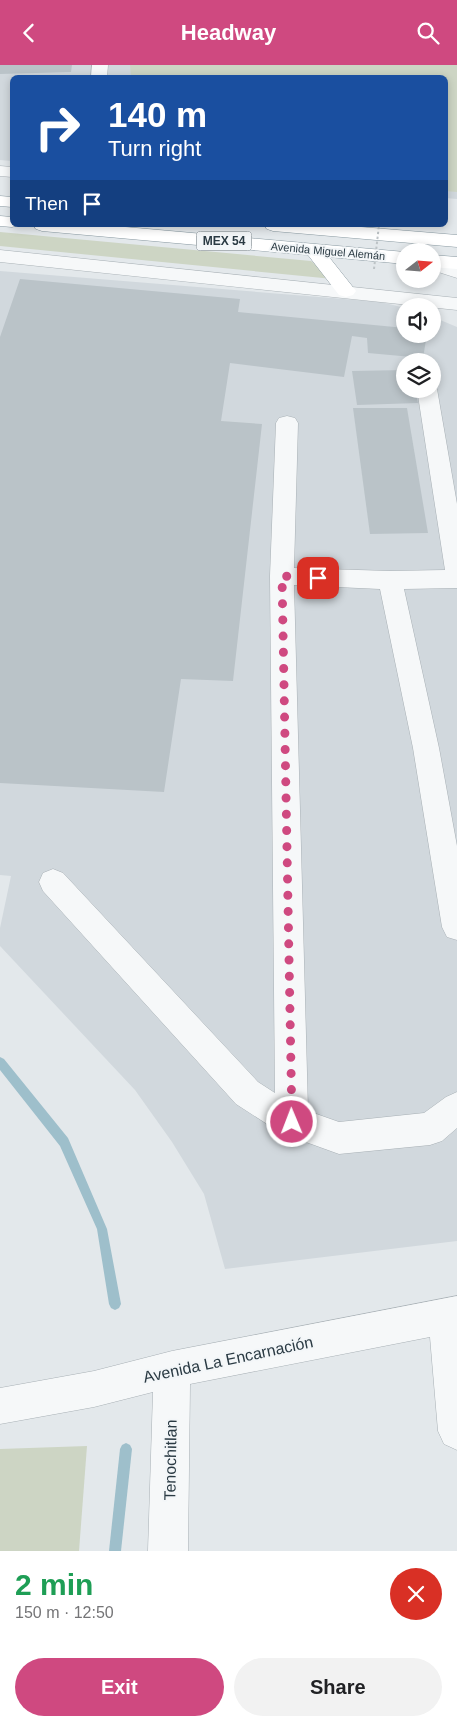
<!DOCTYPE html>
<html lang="en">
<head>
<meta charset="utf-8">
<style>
	:root { --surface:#fff; --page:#f2f2f2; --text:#202124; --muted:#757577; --accent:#cf4980 }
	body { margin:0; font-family:Helvetica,sans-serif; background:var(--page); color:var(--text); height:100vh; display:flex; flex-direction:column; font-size:19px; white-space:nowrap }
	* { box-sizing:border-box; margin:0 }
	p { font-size:16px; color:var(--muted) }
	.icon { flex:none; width:28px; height:28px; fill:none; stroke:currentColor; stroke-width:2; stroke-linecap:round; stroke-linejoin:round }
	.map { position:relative; height:1486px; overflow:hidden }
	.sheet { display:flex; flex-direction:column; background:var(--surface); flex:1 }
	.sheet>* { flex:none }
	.banner { position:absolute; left:10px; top:10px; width:438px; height:152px; border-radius:8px; box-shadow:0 2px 8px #0003; background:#1a4fa0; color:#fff; overflow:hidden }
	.needle { width:32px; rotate:73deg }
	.fabs { position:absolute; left:396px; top:178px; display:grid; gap:10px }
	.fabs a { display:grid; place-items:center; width:45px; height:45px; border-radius:50%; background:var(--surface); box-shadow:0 2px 8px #0003; font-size:25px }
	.pin { position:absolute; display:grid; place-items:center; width:42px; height:42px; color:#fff; margin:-21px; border-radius:10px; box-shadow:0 2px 8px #0006 }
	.me { position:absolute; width:55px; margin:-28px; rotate:359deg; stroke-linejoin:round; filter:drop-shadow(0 0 4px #0008) }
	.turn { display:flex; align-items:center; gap:18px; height:105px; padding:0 15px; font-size:22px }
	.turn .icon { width:65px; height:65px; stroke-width:2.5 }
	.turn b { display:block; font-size:35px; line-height:42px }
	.then { display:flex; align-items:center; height:48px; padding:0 15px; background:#0003; gap:10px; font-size:19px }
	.round { display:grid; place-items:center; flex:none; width:52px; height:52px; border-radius:26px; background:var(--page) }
	.summary { display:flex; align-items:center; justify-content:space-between; height:85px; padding:0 15px }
	h1 { font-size:30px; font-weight:800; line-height:38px; color:#1e9e55 }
	.action { display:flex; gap:10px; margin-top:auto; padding:10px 15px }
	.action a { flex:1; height:58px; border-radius:30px; background:var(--accent); color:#fff; font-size:20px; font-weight:800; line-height:58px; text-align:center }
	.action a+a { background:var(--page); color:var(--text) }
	header { display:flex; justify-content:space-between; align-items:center; height:65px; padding:0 15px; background:var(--accent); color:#fff; font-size:22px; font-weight:800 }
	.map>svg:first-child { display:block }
</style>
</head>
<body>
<header><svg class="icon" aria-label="back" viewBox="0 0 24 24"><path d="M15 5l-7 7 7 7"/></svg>Headway<svg class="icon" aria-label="search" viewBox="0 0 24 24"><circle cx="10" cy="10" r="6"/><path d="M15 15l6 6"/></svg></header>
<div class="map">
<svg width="457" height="1486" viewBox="0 0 457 1486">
	<rect width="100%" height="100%" fill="#e3e8eb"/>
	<g fill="#d1d8dd" fill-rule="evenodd">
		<path d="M 0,0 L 457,0 L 457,134 L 445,133 L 445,12 L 12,12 L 12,96 L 0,95 Z"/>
		<path d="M 0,206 L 381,237 L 405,243 L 405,269 L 432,269 L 433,252 L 457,262 L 457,1176 L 225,1204 L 204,1129 L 172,1077 L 135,1025 L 0,881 L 0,863 L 11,811 L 0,810 ZM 405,296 L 432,296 L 432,324 L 405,324 Z"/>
	</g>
	<g fill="#cdd5c4">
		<path d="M 130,0 L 457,0 L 457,127 L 445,126 L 445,12 L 131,12 Z"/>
		<path d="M 0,167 L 311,196 L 333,214 L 0,181 Z"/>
		<path d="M 87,1381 L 79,1486 L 0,1486 L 0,1384 Z"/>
	</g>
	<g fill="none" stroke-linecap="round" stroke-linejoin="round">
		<g fill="#9ebfcb" fill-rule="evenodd">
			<path d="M 0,992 L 4,994 L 68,1073 L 107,1164 L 121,1239 L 119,1243 L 115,1245 L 111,1243 L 109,1239 L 97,1164 L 60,1081 L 0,1005 Z"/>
			<path d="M 126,1378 L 130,1380 L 132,1384 L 121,1486 L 109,1486 L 120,1384 L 122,1380 Z"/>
		</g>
	</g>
	<g fill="#bac3c8">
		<path d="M 0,0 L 72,0 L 71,7 L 0,9 Z"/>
		<path d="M 20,214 L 240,234 L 238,247 L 405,263 L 405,269 L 427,269 L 423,293 L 368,288 L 367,273 L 352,271 L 344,312 L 230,298 L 221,356 L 262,359 L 233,616 L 181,614 L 164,727 L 0,718 L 0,272 Z"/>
		<path d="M 405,305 L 405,324 L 415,324 L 418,338 L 357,340 L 352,306 Z"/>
		<path d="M 353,343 L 407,343 L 428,468 L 370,469 Z"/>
	</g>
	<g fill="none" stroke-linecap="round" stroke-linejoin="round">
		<g stroke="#a8b0b5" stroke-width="1">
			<g id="minor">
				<path d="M 92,0 L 108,0 L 107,12 L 91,12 Z"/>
				<path d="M 0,101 L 12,102 L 12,112 L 0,111 Z"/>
				<path d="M 0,185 L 457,233 L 457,245 L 0,197 Z"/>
				<path d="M 432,193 L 457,201 L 457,213 L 432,205 Z"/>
				<path d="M 432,319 L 437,324 L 457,439 L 457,523 L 404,524 L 439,683 L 457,781 L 457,875 L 447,872 L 442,862 L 413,683 L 380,524 L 294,520 L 308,1046 L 339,1057 L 424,1048 L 446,1032 L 457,1027 L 457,1063 L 442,1076 L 430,1080 L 339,1089 L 281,1068 L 236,1039 L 43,826 L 39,817 L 43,808 L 53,804 L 63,808 L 258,1017 L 275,1028 L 270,511 L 276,358 L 279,353 L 287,351 L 295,353 L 298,358 L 294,503 L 390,506 L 445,505 L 417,324 L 432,324 Z"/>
				<path d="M 457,1231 L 457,1385 L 444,1379 L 438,1366 L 430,1272 L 190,1319 L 188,1486 L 148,1486 L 153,1327 L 94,1342 L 0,1359 L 0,1323 L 94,1306 L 172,1286 Z"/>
			</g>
		</g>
		<g stroke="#8a9aa2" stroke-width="1">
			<g id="highway">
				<path d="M 0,131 L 12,132 L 12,142 L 0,141 Z"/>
				<path d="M 0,151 L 12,152 L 12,160 L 19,160 L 12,162 L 0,161 Z"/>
				<path d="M 33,160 L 103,160 L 405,187 L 405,199 L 329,192 L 356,226 L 353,230 L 346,232 L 339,230 L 308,190 L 42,166 L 36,164 Z"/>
				<path d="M 264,160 L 337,160 L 457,170 L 457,182 L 273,166 L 267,164 Z"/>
				<path d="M 432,190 L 457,192 L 457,204 L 432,202 Z"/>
			</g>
		</g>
		<use href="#minor" fill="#f6f8f9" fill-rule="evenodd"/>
		<use href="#highway" fill="#fff" fill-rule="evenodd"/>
		<path stroke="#bdc3c6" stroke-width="2" stroke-dasharray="2.5 2.5" stroke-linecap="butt" d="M 374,204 L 379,160"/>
	</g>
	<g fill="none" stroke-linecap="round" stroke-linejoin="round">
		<path stroke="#cf4980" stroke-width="9" stroke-dasharray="0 16.2" d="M 292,1057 L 282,511 L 318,513"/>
	</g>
	<g text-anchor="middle" stroke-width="4" stroke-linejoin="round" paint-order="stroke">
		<g font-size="11" fill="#2a3a43" stroke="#f3f6f8">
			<text transform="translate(328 186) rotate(5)" y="4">Avenida Miguel Alemán</text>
		</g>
		<rect fill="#f3f6f8" stroke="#667279" stroke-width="1" x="196.5" y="166.5" width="55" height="19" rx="4"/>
		<g font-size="12" font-weight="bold" fill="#2a3a43">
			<text x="224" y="180">MEX 54</text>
		</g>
		<g font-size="16" fill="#2a3a43" stroke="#f3f6f8">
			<text transform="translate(228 1294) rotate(-12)" y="6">Avenida La Encarnación</text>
			<text transform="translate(170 1395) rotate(-89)" y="6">Tenochitlan</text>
		</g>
	</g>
</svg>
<div class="fabs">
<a><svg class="needle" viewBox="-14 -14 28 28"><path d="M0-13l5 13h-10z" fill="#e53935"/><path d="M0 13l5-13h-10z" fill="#757577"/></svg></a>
<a><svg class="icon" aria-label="sound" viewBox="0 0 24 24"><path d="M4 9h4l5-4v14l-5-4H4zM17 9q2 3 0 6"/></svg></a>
<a><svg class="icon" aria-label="layers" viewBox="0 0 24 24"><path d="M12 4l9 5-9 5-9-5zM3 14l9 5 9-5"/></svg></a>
</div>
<div class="pin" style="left:318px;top:513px;background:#d93025"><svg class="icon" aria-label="arrive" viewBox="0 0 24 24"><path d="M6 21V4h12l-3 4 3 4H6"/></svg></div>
<svg class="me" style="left:292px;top:1057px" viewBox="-20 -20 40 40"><circle r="17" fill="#cf4980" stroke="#fff" stroke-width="3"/><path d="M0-11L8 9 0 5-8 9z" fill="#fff"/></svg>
<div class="banner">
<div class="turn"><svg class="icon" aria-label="right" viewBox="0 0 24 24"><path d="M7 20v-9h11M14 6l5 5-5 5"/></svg><div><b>140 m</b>Turn right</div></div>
<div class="then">Then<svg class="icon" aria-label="arrive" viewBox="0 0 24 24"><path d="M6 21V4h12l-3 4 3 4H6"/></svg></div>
</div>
</div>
<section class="sheet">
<div class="summary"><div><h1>2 min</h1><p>150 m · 12:50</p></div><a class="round" style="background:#d93025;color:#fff"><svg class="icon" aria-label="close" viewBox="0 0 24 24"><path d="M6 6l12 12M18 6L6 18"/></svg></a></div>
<div class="action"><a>Exit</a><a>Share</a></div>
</section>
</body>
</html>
